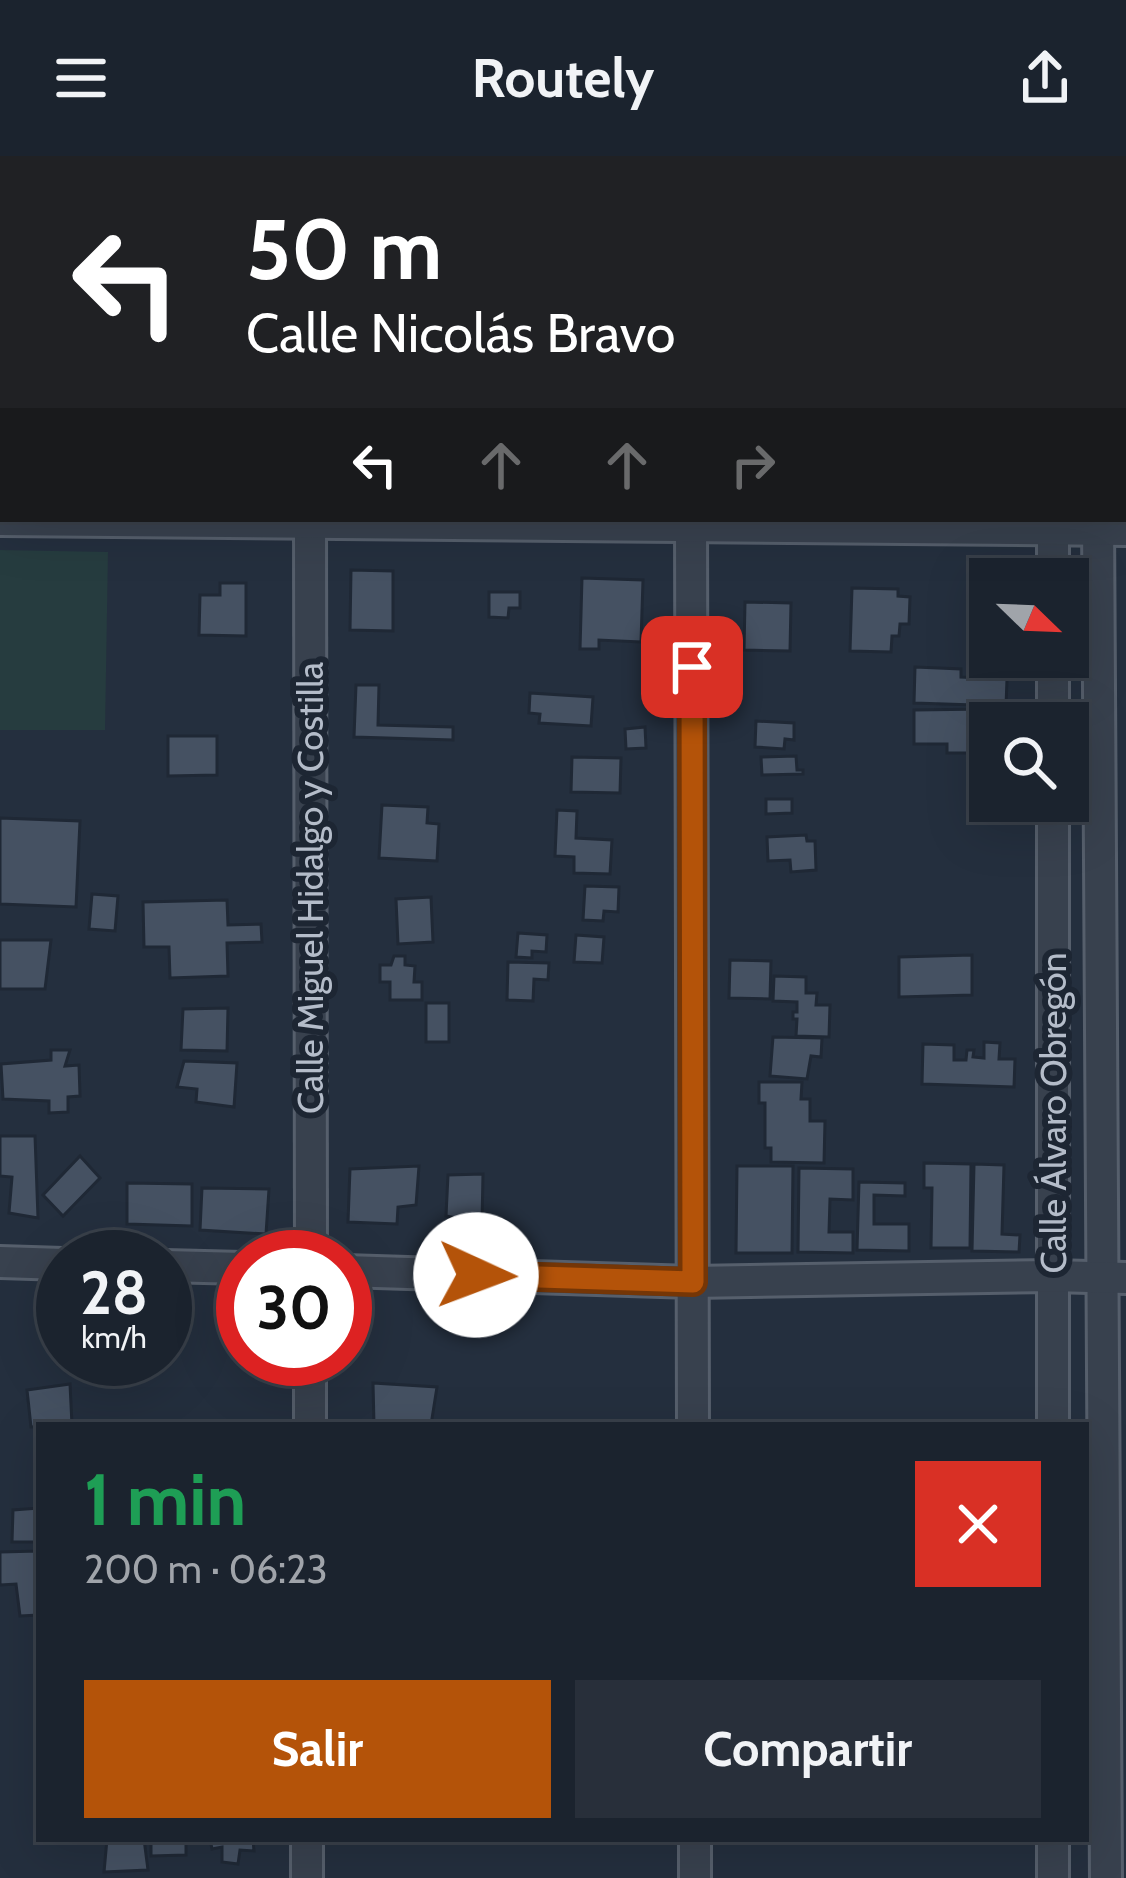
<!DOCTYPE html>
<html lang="es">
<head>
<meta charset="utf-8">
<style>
	:root { --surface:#1b232e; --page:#282f3a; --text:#f1f3f6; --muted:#a0a4aa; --line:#39404a; --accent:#b45309 }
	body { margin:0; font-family:Cabin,sans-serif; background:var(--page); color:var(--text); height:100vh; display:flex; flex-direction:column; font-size:45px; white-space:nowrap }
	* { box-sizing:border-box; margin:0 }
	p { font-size:39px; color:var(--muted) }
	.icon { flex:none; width:66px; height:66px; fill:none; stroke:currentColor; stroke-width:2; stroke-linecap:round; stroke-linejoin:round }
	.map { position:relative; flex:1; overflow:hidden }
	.sheet { position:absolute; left:36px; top:1266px; width:1053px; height:420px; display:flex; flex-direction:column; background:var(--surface); border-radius:0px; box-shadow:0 12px 48px #0002,0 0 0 3px var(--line) }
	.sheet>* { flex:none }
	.hud { position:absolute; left:0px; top:0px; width:1128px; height:366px; box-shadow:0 12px 48px #0002,0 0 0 3px var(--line); background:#202124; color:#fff; overflow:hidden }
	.needle { width:78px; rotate:113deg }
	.tools { position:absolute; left:969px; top:402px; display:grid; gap:24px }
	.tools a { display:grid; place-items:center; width:120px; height:120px; border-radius:0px; background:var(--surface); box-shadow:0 12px 48px #0002,0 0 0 3px var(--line); font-size:60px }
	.speed { position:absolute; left:36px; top:1074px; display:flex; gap:24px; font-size:60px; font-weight:700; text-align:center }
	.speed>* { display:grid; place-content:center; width:156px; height:156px; border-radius:50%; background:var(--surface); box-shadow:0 12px 48px #0002,0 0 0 3px var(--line); line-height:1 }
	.speed small { font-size:30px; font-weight:400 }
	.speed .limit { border:18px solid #d22; background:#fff; color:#111 }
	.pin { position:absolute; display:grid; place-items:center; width:102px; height:102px; color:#fff; margin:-51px; border-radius:24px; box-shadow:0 6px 18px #0006 }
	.me { position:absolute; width:132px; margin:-66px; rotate:92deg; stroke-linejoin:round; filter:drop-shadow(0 0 9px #0008) }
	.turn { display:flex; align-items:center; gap:42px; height:252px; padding:0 48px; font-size:54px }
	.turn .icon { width:156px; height:156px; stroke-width:2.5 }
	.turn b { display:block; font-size:84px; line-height:102px }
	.lanes { display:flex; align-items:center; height:114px; padding:0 48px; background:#0003; justify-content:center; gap:60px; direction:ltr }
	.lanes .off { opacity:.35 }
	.round { display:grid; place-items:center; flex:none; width:126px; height:126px; border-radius:0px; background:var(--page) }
	.head { display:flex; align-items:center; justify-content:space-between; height:204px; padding:0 48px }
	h1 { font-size:72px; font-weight:700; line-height:90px; color:#1e9e55 }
	.cta { display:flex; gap:24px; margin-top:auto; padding:24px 48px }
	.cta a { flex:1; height:138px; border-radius:0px; background:var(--accent); color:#fff; font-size:48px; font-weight:700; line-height:138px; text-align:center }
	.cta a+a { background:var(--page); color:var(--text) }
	header { display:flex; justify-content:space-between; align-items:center; height:156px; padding:0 48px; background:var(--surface); font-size:54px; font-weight:700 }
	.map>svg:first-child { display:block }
</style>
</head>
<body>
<header><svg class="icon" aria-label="menu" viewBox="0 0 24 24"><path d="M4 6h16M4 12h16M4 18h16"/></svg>Routely<svg class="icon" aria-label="share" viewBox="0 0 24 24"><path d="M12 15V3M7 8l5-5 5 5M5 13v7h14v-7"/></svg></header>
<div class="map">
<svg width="1126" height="1722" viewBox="0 0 1126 1722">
	<rect width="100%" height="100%" fill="#242f3e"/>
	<path fill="#263c3f" d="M 0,394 L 108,396 L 105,574 L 0,574 Z"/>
	<g fill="#455162" stroke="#1f2835" stroke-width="3">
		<path d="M 351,414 L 393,415 L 393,475 L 350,474 Z"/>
		<path d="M 582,422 L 643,424 L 641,486 L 599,484 L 599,493 L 580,493 Z"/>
		<path d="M 220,427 L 246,427 L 246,480 L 199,479 L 200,439 L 220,439 Z"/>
		<path d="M 852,432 L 898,433 L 898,440 L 910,441 L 909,468 L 900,468 L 899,480 L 892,480 L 891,496 L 850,495 Z"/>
		<path d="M 489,436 L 520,436 L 520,452 L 509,452 L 508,462 L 489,461 Z"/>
		<path d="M 745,446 L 791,447 L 790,495 L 744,494 Z"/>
		<path d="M 915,511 L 961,513 L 961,521 L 1007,523 L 1006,550 L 914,547 Z"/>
		<path d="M 356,529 L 379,529 L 378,569 L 453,571 L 453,584 L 354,581 Z"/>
		<path d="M 530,537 L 593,541 L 591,570 L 539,567 L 540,558 L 529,557 Z"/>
		<path d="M 987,553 L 987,577 L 977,577 L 977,597 L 947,597 L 947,588 L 914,588 L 914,554 Z"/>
		<path d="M 756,565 L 794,567 L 794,584 L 785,583 L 784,593 L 755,591 Z"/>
		<path d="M 645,571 L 646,592 L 626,593 L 625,573 Z"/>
		<path d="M 168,580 L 217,580 L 217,619 L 168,620 Z"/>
		<path d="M 796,600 L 797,614 L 803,614 L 803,618 L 762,619 L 761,601 Z"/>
		<path d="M 572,601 L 621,602 L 620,637 L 571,636 Z"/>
		<path d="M 766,643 L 792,643 L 792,657 L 766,658 Z"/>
		<path d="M 382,649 L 428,651 L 427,667 L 439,668 L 437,705 L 379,702 Z"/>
		<path d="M 557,654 L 577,655 L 576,682 L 612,684 L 610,718 L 574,717 L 574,701 L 555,700 Z"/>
		<path d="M 0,662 L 80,665 L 76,751 L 0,748 Z"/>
		<path d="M 806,679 L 807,685 L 815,685 L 816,714 L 791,716 L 790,704 L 768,705 L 767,681 Z"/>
		<path d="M 585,730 L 619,731 L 618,756 L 604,755 L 603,765 L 583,764 Z"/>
		<path d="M 92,738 L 118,740 L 115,775 L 89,773 Z"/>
		<path d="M 431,741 L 433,786 L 398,788 L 396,743 Z"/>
		<path d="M 227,744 L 228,769 L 261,768 L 262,786 L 227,787 L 228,820 L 170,822 L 169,791 L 144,791 L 143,746 Z"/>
		<path d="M 518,777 L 547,779 L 546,796 L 532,795 L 532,802 L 516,801 Z"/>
		<path d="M 576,779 L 604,781 L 602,807 L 574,806 Z"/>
		<path d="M 0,784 L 51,784 L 45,833 L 0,833 Z"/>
		<path d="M 972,799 L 972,839 L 899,841 L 899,801 Z"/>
		<path d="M 394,800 L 405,800 L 405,809 L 415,810 L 414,826 L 422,826 L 422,844 L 390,844 L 390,826 L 380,826 L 380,809 L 391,809 Z"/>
		<path d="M 730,804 L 771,805 L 770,843 L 729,842 Z"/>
		<path d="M 508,806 L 549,807 L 548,824 L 534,823 L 533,845 L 507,844 Z"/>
		<path d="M 774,820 L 806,821 L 806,837 L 817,837 L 816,849 L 830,849 L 829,881 L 796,880 L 797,863 L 793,863 L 793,856 L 797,856 L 797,846 L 773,845 Z"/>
		<rect x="426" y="847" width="23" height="39"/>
		<path d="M 228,852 L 227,895 L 181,894 L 183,853 Z"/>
		<path d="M 773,881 L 822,882 L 821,901 L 811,900 L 807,923 L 770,920 Z"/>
		<path d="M 984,886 L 1000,887 L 999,903 L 1015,903 L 1014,931 L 922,928 L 923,888 L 954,889 L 954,904 L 966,904 L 967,894 L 974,894 L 973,901 L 984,902 Z"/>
		<path d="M 51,894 L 70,894 L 65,910 L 79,909 L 80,940 L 68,941 L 68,956 L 49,957 L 49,945 L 3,943 L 1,908 L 51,904 Z"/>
		<path d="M 184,905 L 237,907 L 234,951 L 196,946 L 197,933 L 177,931 Z"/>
		<path d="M 759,926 L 802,926 L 801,943 L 810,943 L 810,965 L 825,965 L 824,1007 L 771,1006 L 771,992 L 765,992 L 765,947 L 759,947 Z"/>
		<path d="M 0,980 L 35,980 L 38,1062 L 9,1057 L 12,1021 L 0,1020 Z"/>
		<path d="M 80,1000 L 100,1022 L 63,1060 L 43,1039 Z"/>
		<path d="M 924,1007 L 971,1008 L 970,1092 L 931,1092 L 932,1032 L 924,1032 Z"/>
		<path d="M 974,1008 L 1004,1009 L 1002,1078 L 1020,1079 L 1019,1096 L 972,1095 Z"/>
		<path d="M 419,1010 L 416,1049 L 398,1051 L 397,1068 L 348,1066 L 350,1013 Z"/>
		<path d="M 737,1010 L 793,1010 L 792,1097 L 736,1097 Z"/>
		<path d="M 799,1012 L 853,1013 L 853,1044 L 830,1043 L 829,1076 L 853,1076 L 853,1097 L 798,1096 Z"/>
		<path d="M 483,1018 L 482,1067 L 446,1060 L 448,1019 Z"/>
		<path d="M 859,1026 L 905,1027 L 905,1040 L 874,1039 L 874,1068 L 909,1068 L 909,1095 L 857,1094 Z"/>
		<path d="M 127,1027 L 192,1028 L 192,1070 L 127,1068 Z"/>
		<path d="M 202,1032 L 269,1033 L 266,1078 L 200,1074 Z"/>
		<path d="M 373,1227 L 437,1231 L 431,1269 L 374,1269 Z"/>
		<path d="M 70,1228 L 72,1269 L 31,1271 L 27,1234 Z"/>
		<path d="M 39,1352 L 39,1386 L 12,1386 L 13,1354 Z"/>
		<path d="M 39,1395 L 39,1459 L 20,1460 L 16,1428 L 0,1429 L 0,1396 Z"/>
		<path d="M 107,1683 L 144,1683 L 148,1714 L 104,1716 Z"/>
		<path d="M 151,1683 L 186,1683 L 186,1699 L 151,1700 Z"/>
		<path d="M 210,1683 L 267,1683 L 253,1684 L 254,1695 L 240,1694 L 238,1708 L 222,1706 L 222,1691 L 212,1693 Z"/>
	</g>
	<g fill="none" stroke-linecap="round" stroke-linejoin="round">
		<g stroke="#565f6c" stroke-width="36">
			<g id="minor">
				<path d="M 305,0 L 305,3"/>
				<path d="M 690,0 L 690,3"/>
				<path d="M 1073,3 L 1073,0"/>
				<path d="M 0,285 L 3,285"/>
				<path d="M 1125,294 L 1126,294"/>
				<path d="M 310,363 L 311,1101"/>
				<path d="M 691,363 L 693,1269"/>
				<path d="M 1053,363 L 1053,423"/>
				<path d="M 1098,363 L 1106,1722"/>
				<path d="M 0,364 L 1126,374"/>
				<path d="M 1053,501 L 1053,567"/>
				<path d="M 1053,645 L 1053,1269"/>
				<path d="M 0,1106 L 63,1108"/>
				<path d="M 165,1110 L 243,1112"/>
				<path d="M 345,1115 L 693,1126 L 1053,1120 L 1126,1122"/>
				<path d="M 310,1269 L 310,1203"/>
				<path d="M 695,1683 L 695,1722"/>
				<path d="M 1053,1683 L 1053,1722"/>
				<path d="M 307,1722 L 307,1683"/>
			</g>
		</g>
		<use href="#minor" stroke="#38414e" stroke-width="30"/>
	</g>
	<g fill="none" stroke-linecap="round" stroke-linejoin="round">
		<g stroke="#753606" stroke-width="30">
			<path id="route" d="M 476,1119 L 693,1126 L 692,511"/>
		</g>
		<use href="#route" stroke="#b45309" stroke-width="21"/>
	</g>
	<g text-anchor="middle" stroke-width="12" stroke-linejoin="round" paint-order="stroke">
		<g font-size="36" fill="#b4bcc9" stroke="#1d2633">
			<text transform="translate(310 732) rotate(-90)" y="13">Calle Miguel Hidalgo y Costilla</text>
			<text transform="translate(1053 957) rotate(-90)" y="13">Calle Álvaro Obregón</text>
		</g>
	</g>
</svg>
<div class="tools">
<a><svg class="needle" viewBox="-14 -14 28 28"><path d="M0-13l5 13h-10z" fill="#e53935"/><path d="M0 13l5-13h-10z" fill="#a0a4aa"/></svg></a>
<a><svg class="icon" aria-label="search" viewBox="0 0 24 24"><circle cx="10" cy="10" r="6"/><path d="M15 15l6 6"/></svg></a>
</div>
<div class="speed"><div>28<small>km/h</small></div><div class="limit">30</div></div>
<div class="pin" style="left:692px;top:511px;background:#d93025"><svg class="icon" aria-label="arrive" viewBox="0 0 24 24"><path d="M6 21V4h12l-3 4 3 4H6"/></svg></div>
<svg class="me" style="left:476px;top:1119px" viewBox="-20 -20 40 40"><circle r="19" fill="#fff"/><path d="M0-13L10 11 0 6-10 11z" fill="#b45309"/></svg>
<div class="hud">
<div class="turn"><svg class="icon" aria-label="left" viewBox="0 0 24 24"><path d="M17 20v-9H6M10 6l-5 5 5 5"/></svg><div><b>50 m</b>Calle Nicolás Bravo</div></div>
<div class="lanes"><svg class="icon" aria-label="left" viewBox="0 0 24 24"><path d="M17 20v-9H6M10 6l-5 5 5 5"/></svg><svg class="icon off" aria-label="ahead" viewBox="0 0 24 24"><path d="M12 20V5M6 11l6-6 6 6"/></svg><svg class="icon off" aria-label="ahead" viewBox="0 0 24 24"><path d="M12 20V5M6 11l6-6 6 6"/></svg><svg class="icon off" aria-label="right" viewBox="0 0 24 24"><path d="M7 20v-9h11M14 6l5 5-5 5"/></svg></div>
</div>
<section class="sheet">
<div class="head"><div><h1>1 min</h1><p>200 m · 06:23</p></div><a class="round" style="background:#d93025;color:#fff"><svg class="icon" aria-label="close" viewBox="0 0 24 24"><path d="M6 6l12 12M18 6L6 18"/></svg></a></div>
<div class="cta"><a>Salir</a><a>Compartir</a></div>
</section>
</div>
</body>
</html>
